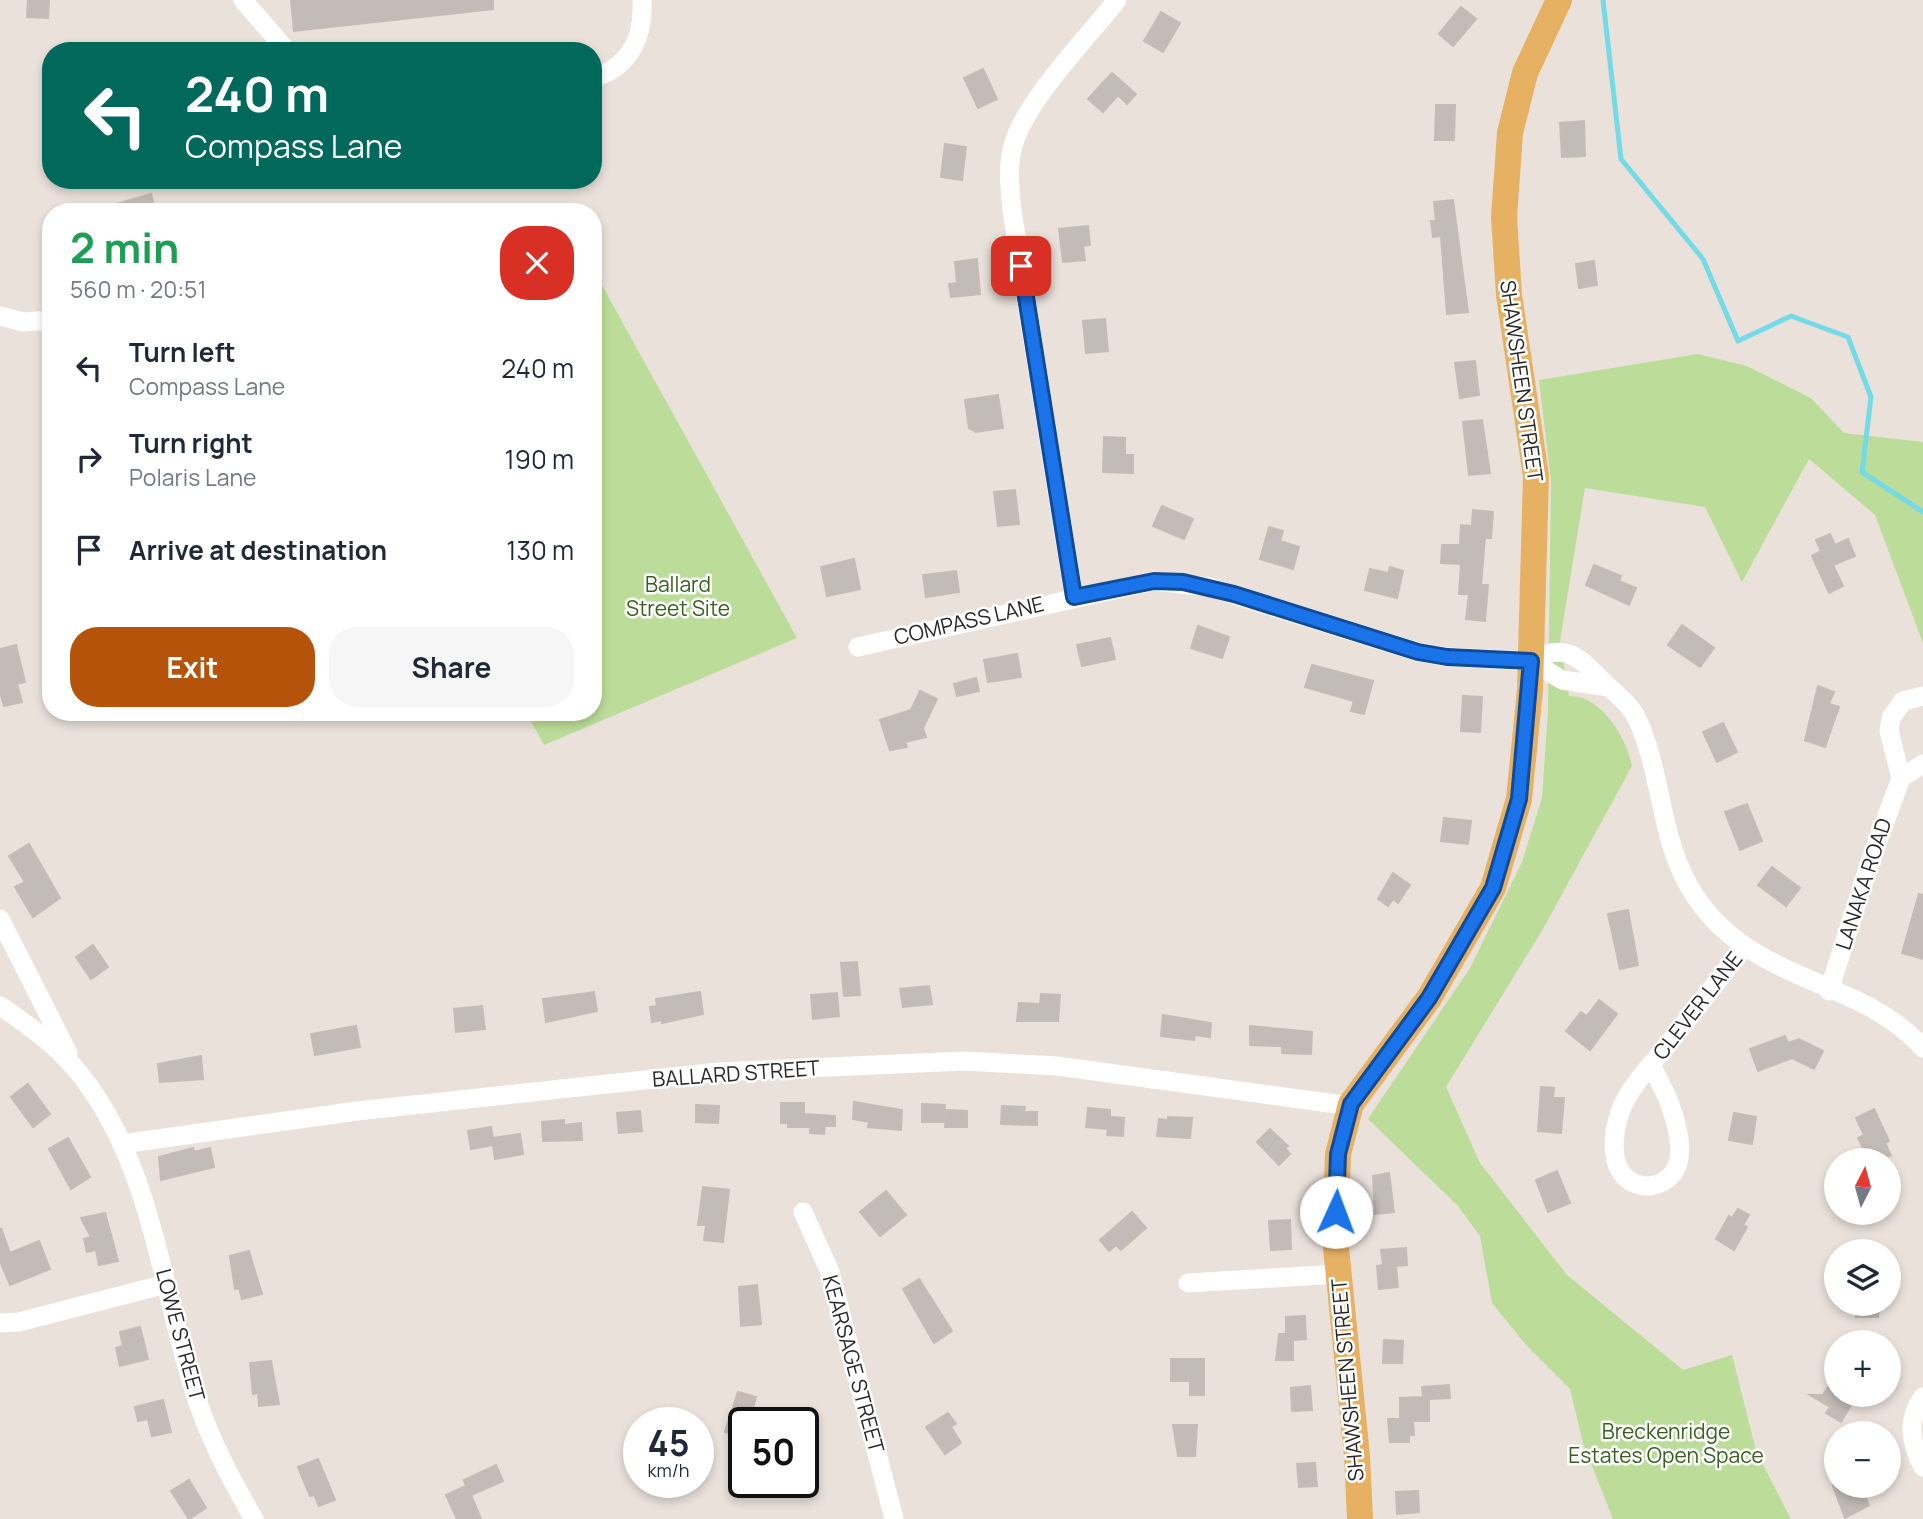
<!DOCTYPE html>
<html lang="en">
<head>
<meta charset="utf-8">
<style>
	:root { --surface:#fff; --page:#f6f6f7; --text:#1f2937; --muted:#747a83; --accent:#b45309 }
	body { margin:0; font-family:Manrope,sans-serif; background:var(--page); color:var(--text); height:100vh; display:flex; flex-direction:column; font-size:26px; white-space:nowrap }
	* { box-sizing:border-box; margin:0 }
	p { font-size:23px; color:var(--muted) }
	.icon { flex:none; width:38px; height:38px; fill:none; stroke:currentColor; stroke-width:2; stroke-linecap:round; stroke-linejoin:round }
	.map { position:relative; flex:1; overflow:hidden }
	.panel { position:absolute; left:42px; top:203px; width:560px; height:518px; display:flex; flex-direction:column; background:var(--surface); border-radius:28px; box-shadow:0 4px 10px #0003 }
	.panel>* { flex:none }
	.banner { position:absolute; left:42px; top:42px; width:560px; height:147px; border-radius:28px; box-shadow:0 4px 10px #0003; background:#00695c; color:#fff; overflow:hidden }
	.needle { width:46px; rotate:6deg }
	.buttons { position:absolute; left:1824px; top:1148px; display:grid; gap:14px }
	.buttons a { display:grid; place-items:center; width:77px; height:77px; border-radius:50%; background:var(--surface); box-shadow:0 4px 10px #0003; font-size:35px }
	.speed { position:absolute; left:623px; top:1407px; display:flex; gap:14px; font-size:35px; font-weight:700; text-align:center }
	.speed>* { display:grid; place-content:center; width:91px; height:91px; border-radius:50%; background:var(--surface); box-shadow:0 4px 10px #0003; line-height:1 }
	.speed small { font-size:18px; font-weight:400 }
	.speed .limit { border:4px solid #111; border-radius:10px; background:#fff; color:#111 }
	.pin { position:absolute; display:grid; place-items:center; width:60px; height:60px; color:#fff; margin:-30px; border-radius:14px; box-shadow:0 4px 10px #0006 }
	.me { position:absolute; width:77px; margin:-38px; rotate:2deg; stroke-linejoin:round; filter:drop-shadow(0 0 5px #0008) }
	.turn { display:flex; align-items:center; gap:24px; height:147px; padding:0 28px; font-size:32px }
	.turn .icon { width:91px; height:91px; stroke-width:2.5 }
	.turn b { display:block; font-size:49px; line-height:60px }
	.round { display:grid; place-items:center; flex:none; width:74px; height:74px; border-radius:28px; background:var(--page) }
	.headline { display:flex; align-items:center; justify-content:space-between; height:119px; padding:0 28px }
	h1 { font-size:42px; font-weight:700; line-height:52px; color:#1e9e55 }
	.cta { display:flex; gap:14px; margin-top:auto; padding:14px 28px }
	.cta a { flex:1; height:80px; border-radius:28px; background:var(--accent); color:#fff; font-size:28px; font-weight:700; line-height:80px; text-align:center }
	.cta a+a { background:var(--page); color:var(--text) }
	ul { padding:0; list-style:none }
	li { display:flex; align-items:center; gap:21px; height:91px; padding:0 28px }
	li div { flex:1 }
	li b { display:block; font-size:26px }
	li em { font-style:normal }
	.map>svg:first-child { display:block }
</style>
</head>
<body>
<div class="map">
<svg width="1923" height="1519" viewBox="0 0 1923 1519">
	<rect width="100%" height="100%" fill="#eae1db"/>
	<g fill="#bcdd9a">
		<path d="M 593,269 L 797,638 L 544,745 L 526,712 L 593,712 Z"/>
		<path d="M 1698,354 L 1747,366 L 1811,398 L 1844,433 L 1923,442 L 1923,643 L 1875,515 L 1809,459 L 1742,582 L 1705,507 L 1585,488 L 1560,641 L 1569,696 C 1601,694 1627,739 1632,766 L 1543,929 L 1446,1087 L 1480,1163 L 1567,1275 L 1683,1370 L 1732,1355 L 1756,1451 L 1791,1519 L 1613,1519 L 1583,1443 L 1570,1389 L 1527,1346 L 1492,1303 L 1480,1236 L 1458,1206 L 1368,1119 L 1470,968 L 1522,862 L 1542,798 L 1548,710 L 1551,481 L 1539,380 Z"/>
	</g>
	<g fill="none" stroke-linecap="round" stroke-linejoin="round">
		<path stroke="#74dae5" stroke-width="5" d="M 1603,0 L 1621,159 L 1703,259 L 1738,341 L 1791,316 L 1848,337 L 1871,397 L 1862,472 L 1923,512"/>
	</g>
	<g fill="#c2bbb7" stroke="#c5bcb5" stroke-width="2">
		<path d="M 28,0 L 49,0 L 48,18 L 27,17 Z"/>
		<path d="M 291,0 L 493,0 L 493,9 L 294,31 Z"/>
		<path d="M 1461,7 L 1476,19 L 1453,46 L 1439,34 Z"/>
		<path d="M 1161,12 L 1180,23 L 1163,52 L 1144,41 Z"/>
		<path d="M 983,69 L 997,99 L 978,108 L 964,78 Z"/>
		<path d="M 1112,73 L 1136,94 L 1127,104 L 1118,95 L 1103,112 L 1088,99 Z"/>
		<path d="M 1436,105 L 1455,105 L 1454,140 L 1435,140 Z"/>
		<path d="M 1584,121 L 1585,156 L 1562,157 L 1560,123 Z"/>
		<path d="M 945,144 L 966,147 L 962,180 L 941,177 Z"/>
		<path d="M 151,194 L 156,212 L 102,212 L 102,208 Z"/>
		<path d="M 1453,200 L 1468,312 L 1447,314 L 1441,236 L 1433,237 L 1431,221 L 1436,221 L 1434,202 Z"/>
		<path d="M 1088,226 L 1090,245 L 1083,246 L 1085,260 L 1063,262 L 1059,229 Z"/>
		<path d="M 977,259 L 980,294 L 951,297 L 949,284 L 957,283 L 955,262 Z"/>
		<path d="M 1594,261 L 1597,285 L 1579,288 L 1576,264 Z"/>
		<path d="M 1105,319 L 1108,351 L 1086,353 L 1083,321 Z"/>
		<path d="M 1475,361 L 1479,395 L 1460,398 L 1455,363 Z"/>
		<path d="M 998,395 L 1003,428 L 976,432 L 969,428 L 965,400 Z"/>
		<path d="M 1482,420 L 1490,473 L 1469,475 L 1463,422 Z"/>
		<path d="M 1104,437 L 1125,438 L 1125,455 L 1133,455 L 1133,473 L 1103,472 Z"/>
		<path d="M 1015,490 L 1019,524 L 998,526 L 994,492 Z"/>
		<path d="M 1162,506 L 1193,519 L 1184,539 L 1153,526 Z"/>
		<path d="M 1473,510 L 1493,512 L 1491,538 L 1485,538 L 1481,585 L 1488,585 L 1485,621 L 1466,619 L 1469,594 L 1459,594 L 1461,564 L 1441,563 L 1442,545 L 1460,545 L 1461,525 L 1472,526 Z"/>
		<path d="M 1269,527 L 1283,531 L 1280,541 L 1299,547 L 1293,569 L 1260,559 Z"/>
		<path d="M 1830,534 L 1835,545 L 1848,539 L 1855,556 L 1833,565 L 1843,586 L 1829,593 L 1812,556 L 1821,551 L 1816,540 Z"/>
		<path d="M 854,559 L 860,589 L 827,596 L 821,567 Z"/>
		<path d="M 1594,565 L 1621,576 L 1619,581 L 1636,588 L 1629,605 L 1586,585 Z"/>
		<path d="M 1390,567 L 1403,571 L 1397,598 L 1365,590 L 1370,569 L 1388,573 Z"/>
		<path d="M 956,571 L 959,592 L 926,597 L 923,575 Z"/>
		<path d="M 1682,625 L 1714,648 L 1700,667 L 1668,645 Z"/>
		<path d="M 1198,626 L 1229,637 L 1222,658 L 1191,648 Z"/>
		<path d="M 1110,638 L 1115,659 L 1082,666 L 1077,645 Z"/>
		<path d="M 16,645 L 25,682 L 17,684 L 22,702 L 4,706 L 0,692 L 0,649 Z"/>
		<path d="M 1017,654 L 1021,677 L 988,682 L 984,660 Z"/>
		<path d="M 1312,665 L 1373,681 L 1364,714 L 1351,711 L 1354,701 L 1305,687 Z"/>
		<path d="M 976,678 L 979,691 L 957,696 L 954,684 Z"/>
		<path d="M 1818,686 L 1834,692 L 1829,704 L 1839,707 L 1825,747 L 1805,740 Z"/>
		<path d="M 920,691 L 937,699 L 923,728 L 926,737 L 905,742 L 907,747 L 890,750 L 880,720 L 911,710 Z"/>
		<path d="M 1463,696 L 1482,697 L 1480,732 L 1461,731 Z"/>
		<path d="M 1723,723 L 1737,752 L 1717,762 L 1703,732 Z"/>
		<path d="M 1747,804 L 1762,841 L 1740,850 L 1725,812 Z"/>
		<path d="M 1444,818 L 1471,821 L 1468,844 L 1441,841 Z"/>
		<path d="M 29,844 L 60,898 L 33,917 L 15,887 L 25,882 L 9,856 Z"/>
		<path d="M 1772,867 L 1800,888 L 1786,906 L 1758,885 Z"/>
		<path d="M 1393,873 L 1410,885 L 1398,903 L 1393,899 L 1388,906 L 1378,899 Z"/>
		<path d="M 1919,894 L 1923,895 L 1923,959 L 1902,953 Z"/>
		<path d="M 1628,910 L 1638,965 L 1620,969 L 1608,914 Z"/>
		<path d="M 93,945 L 108,967 L 91,979 L 76,957 Z"/>
		<path d="M 857,962 L 860,995 L 844,996 L 841,963 Z"/>
		<path d="M 929,986 L 932,1004 L 903,1007 L 900,989 Z"/>
		<path d="M 594,992 L 597,1011 L 546,1022 L 543,999 Z"/>
		<path d="M 700,992 L 703,1014 L 662,1023 L 662,1020 L 652,1022 L 650,1007 L 657,1006 L 656,999 Z"/>
		<path d="M 837,993 L 839,1016 L 813,1019 L 811,995 Z"/>
		<path d="M 1041,994 L 1060,995 L 1058,1021 L 1017,1021 L 1019,1003 L 1040,1004 Z"/>
		<path d="M 1599,1000 L 1617,1014 L 1590,1050 L 1566,1031 L 1581,1012 L 1587,1016 Z"/>
		<path d="M 482,1006 L 485,1029 L 456,1032 L 454,1009 Z"/>
		<path d="M 1163,1015 L 1211,1023 L 1210,1037 L 1195,1035 L 1194,1040 L 1161,1036 Z"/>
		<path d="M 356,1026 L 360,1047 L 315,1055 L 311,1034 Z"/>
		<path d="M 1250,1026 L 1312,1032 L 1311,1054 L 1282,1053 L 1282,1046 L 1250,1045 Z"/>
		<path d="M 1785,1036 L 1788,1043 L 1799,1039 L 1823,1051 L 1814,1069 L 1792,1058 L 1758,1071 L 1750,1049 Z"/>
		<path d="M 201,1056 L 203,1079 L 160,1082 L 158,1064 Z"/>
		<path d="M 28,1084 L 50,1114 L 33,1127 L 11,1097 Z"/>
		<path d="M 1541,1087 L 1554,1088 L 1553,1098 L 1564,1098 L 1561,1133 L 1538,1131 Z"/>
		<path d="M 854,1102 L 902,1110 L 901,1130 L 868,1127 L 869,1122 L 853,1119 Z"/>
		<path d="M 781,1103 L 804,1103 L 804,1114 L 835,1116 L 835,1126 L 825,1126 L 824,1134 L 810,1133 L 810,1127 L 788,1127 L 788,1123 L 781,1123 Z"/>
		<path d="M 922,1104 L 945,1105 L 944,1122 L 922,1122 Z"/>
		<path d="M 696,1105 L 719,1106 L 718,1123 L 696,1122 Z"/>
		<path d="M 1002,1106 L 1025,1107 L 1024,1112 L 1037,1112 L 1037,1125 L 1001,1124 Z"/>
		<path d="M 1088,1108 L 1110,1110 L 1110,1117 L 1124,1118 L 1123,1136 L 1107,1135 L 1108,1129 L 1086,1127 Z"/>
		<path d="M 1874,1109 L 1889,1141 L 1885,1143 L 1891,1155 L 1880,1160 L 1869,1160 L 1858,1138 L 1864,1135 L 1856,1118 Z"/>
		<path d="M 946,1110 L 967,1111 L 967,1127 L 945,1127 Z"/>
		<path d="M 640,1111 L 642,1131 L 619,1133 L 617,1113 Z"/>
		<path d="M 1734,1113 L 1756,1117 L 1752,1144 L 1729,1140 Z"/>
		<path d="M 1168,1117 L 1192,1118 L 1190,1138 L 1157,1136 L 1159,1119 L 1168,1120 Z"/>
		<path d="M 564,1120 L 564,1125 L 581,1123 L 582,1140 L 543,1141 L 542,1122 Z"/>
		<path d="M 491,1127 L 493,1138 L 520,1134 L 523,1154 L 495,1159 L 493,1145 L 471,1149 L 468,1131 Z"/>
		<path d="M 1270,1129 L 1288,1146 L 1285,1148 L 1290,1154 L 1279,1165 L 1257,1142 Z"/>
		<path d="M 68,1138 L 90,1177 L 71,1189 L 49,1149 Z"/>
		<path d="M 193,1148 L 194,1152 L 210,1148 L 214,1167 L 161,1180 L 159,1157 Z"/>
		<path d="M 1557,1171 L 1570,1203 L 1548,1212 L 1536,1180 Z"/>
		<path d="M 1389,1173 L 1394,1212 L 1375,1214 L 1373,1176 Z"/>
		<path d="M 703,1187 L 729,1190 L 723,1242 L 704,1240 L 706,1225 L 698,1225 Z"/>
		<path d="M 886,1191 L 906,1215 L 880,1236 L 860,1212 Z"/>
		<path d="M 1738,1209 L 1749,1215 L 1743,1225 L 1747,1227 L 1734,1250 L 1716,1239 L 1729,1216 L 1732,1218 Z"/>
		<path d="M 1132,1212 L 1146,1228 L 1121,1250 L 1116,1245 L 1109,1251 L 1100,1240 Z"/>
		<path d="M 105,1213 L 118,1261 L 99,1265 L 96,1250 L 87,1252 L 84,1239 L 91,1237 L 81,1218 Z"/>
		<path d="M 1290,1220 L 1291,1249 L 1271,1250 L 1269,1221 Z"/>
		<path d="M 1,1228 L 10,1253 L 39,1241 L 50,1269 L 10,1285 L 0,1261 Z"/>
		<path d="M 1406,1248 L 1407,1265 L 1396,1266 L 1398,1287 L 1379,1289 L 1377,1266 L 1383,1265 L 1381,1250 Z"/>
		<path d="M 249,1251 L 262,1294 L 242,1299 L 239,1288 L 235,1289 L 230,1256 Z"/>
		<path d="M 919,1279 L 952,1331 L 934,1343 L 903,1289 Z"/>
		<path d="M 757,1285 L 761,1324 L 741,1326 L 739,1287 Z"/>
		<path d="M 1857,1304 L 1879,1304 L 1878,1317 L 1856,1317 Z"/>
		<path d="M 1305,1316 L 1306,1339 L 1293,1340 L 1293,1360 L 1276,1360 L 1279,1334 L 1286,1334 L 1286,1317 Z"/>
		<path d="M 140,1327 L 148,1359 L 120,1366 L 116,1348 L 123,1346 L 120,1332 Z"/>
		<path d="M 1384,1340 L 1403,1341 L 1402,1363 L 1383,1363 Z"/>
		<path d="M 1171,1359 L 1204,1359 L 1204,1395 L 1190,1395 L 1190,1381 L 1171,1381 Z"/>
		<path d="M 271,1361 L 279,1404 L 259,1406 L 258,1393 L 253,1394 L 250,1363 Z"/>
		<path d="M 1836,1374 L 1836,1395 L 1857,1395 L 1841,1422 L 1826,1413 L 1830,1407 L 1810,1395 L 1823,1395 Z"/>
		<path d="M 1449,1385 L 1450,1398 L 1429,1399 L 1429,1421 L 1413,1421 L 1414,1435 L 1409,1435 L 1409,1442 L 1390,1442 L 1388,1419 L 1400,1419 L 1400,1398 L 1423,1397 L 1422,1387 Z"/>
		<path d="M 1310,1386 L 1312,1410 L 1292,1411 L 1291,1388 Z"/>
		<path d="M 738,1392 L 756,1397 L 753,1408 L 758,1409 L 754,1423 L 744,1423 L 744,1437 L 725,1432 Z"/>
		<path d="M 163,1400 L 171,1432 L 152,1436 L 148,1419 L 138,1421 L 135,1407 Z"/>
		<path d="M 948,1413 L 956,1424 L 951,1427 L 961,1443 L 945,1454 L 926,1427 Z"/>
		<path d="M 1173,1425 L 1197,1425 L 1195,1456 L 1178,1456 Z"/>
		<path d="M 318,1459 L 335,1500 L 319,1506 L 314,1495 L 310,1496 L 298,1467 Z"/>
		<path d="M 1315,1463 L 1317,1486 L 1299,1487 L 1297,1464 Z"/>
		<path d="M 496,1465 L 503,1481 L 471,1495 L 481,1519 L 457,1519 L 446,1495 L 466,1486 L 464,1480 Z"/>
		<path d="M 189,1480 L 206,1508 L 189,1519 L 171,1491 Z"/>
		<path d="M 1833,1486 L 1860,1486 L 1869,1505 L 1845,1518 Z"/>
		<path d="M 1418,1491 L 1419,1512 L 1397,1514 L 1396,1492 Z"/>
	</g>
	<g fill="none" stroke-linecap="round" stroke-linejoin="round">
		<g stroke="#fff" stroke-width="19">
			<path d="M 243,0 L 287,51"/>
			<path d="M 593,78 C 630,67 644,37 642,0"/>
			<path d="M 0,316 L 23,322 L 51,320"/>
			<path d="M 1074,597 L 1012,211 C 1010,189 1007,167 1013,146 C 1025,101 1087,38 1117,0"/>
			<path d="M 858,647 L 1154,581 L 1209,587 L 1418,652 L 1447,657 L 1531,661"/>
			<path d="M 1531,661 C 1571,638 1584,665 1611,689 C 1622,699 1632,707 1638,721 C 1662,774 1660,837 1690,888 C 1747,985 1860,976 1923,1048"/>
			<path d="M 1531,661 L 1562,680 L 1609,687"/>
			<path d="M 1901,778 L 1923,764"/>
			<path d="M 0,919 L 68,1053"/>
			<path d="M 1829,991 L 1869,865 L 1901,778 L 1889,731 L 1891,718 L 1903,701 L 1923,696"/>
			<path d="M 0,1006 C 21,1020 41,1034 59,1051 C 147,1137 158,1272 192,1384 C 206,1432 229,1476 254,1519"/>
			<path d="M 1651,1066 C 1666,1090 1697,1157 1667,1179 C 1658,1186 1646,1188 1636,1184 C 1604,1172 1613,1122 1626,1099 C 1636,1080 1652,1064 1665,1048 C 1692,1014 1718,980 1745,946"/>
			<path d="M 122,1144 L 357,1111 L 718,1072 L 964,1061 L 1057,1066 L 1351,1106"/>
			<path d="M 803,1212 L 830,1272 L 894,1519"/>
			<path d="M 1188,1283 L 1339,1274"/>
			<path d="M 0,1323 L 19,1322 L 166,1284"/>
			<path d="M 1923,1397 C 1906,1420 1911,1443 1923,1467"/>
		</g>
		<path stroke="#e6b163" stroke-width="26" d="M 1360,1519 L 1357,1456 L 1335,1238 L 1338,1154 L 1351,1104 L 1429,998 L 1493,888 L 1519,799 L 1530,690 L 1536,476 L 1509,295 L 1504,217 L 1510,133 L 1525,73 L 1559,0"/>
	</g>
	<g fill="none" stroke-linecap="round" stroke-linejoin="round">
		<g stroke="#114b97" stroke-width="18">
			<path id="route" d="M 1021,266 L 1074,597 L 1154,581 L 1183,582 L 1234,594 L 1418,652 L 1447,657 L 1531,661 L 1519,799 L 1493,888 L 1429,998 L 1351,1104 L 1338,1154 L 1336,1212"/>
		</g>
		<use href="#route" stroke="#1a73e8" stroke-width="12"/>
	</g>
	<g text-anchor="middle" stroke-width="5" stroke-linejoin="round" paint-order="stroke">
		<g font-size="21" fill="#282828" stroke="#fff">
			<text transform="translate(1521 381) rotate(82)" y="7">SHAWSHEEN STREET</text>
			<text transform="translate(969 621) rotate(-13)" y="7">COMPASS LANE</text>
			<text transform="translate(1864 884) rotate(-72)" y="7">LANAKA ROAD</text>
			<text transform="translate(1698 1006) rotate(-52)" y="7">CLEVER LANE</text>
			<text transform="translate(736 1074) rotate(-4)" y="7">BALLARD STREET</text>
			<text transform="translate(180 1335) rotate(75)" y="7">LOWE STREET</text>
			<text transform="translate(853 1364) rotate(75)" y="7">KEARSAGE STREET</text>
			<text transform="translate(1348 1380) rotate(-95)" y="7">SHAWSHEEN STREET</text>
		</g>
		<g font-size="21" fill="#375f1e" stroke="#fff">
			<text x="678" y="592">Ballard<tspan x="678" dy="24">Street Site</tspan></text>
			<text x="1666" y="1439">Breckenridge<tspan x="1666" dy="24">Estates Open Space</tspan></text>
		</g>
	</g>
</svg>
<div class="buttons">
<a><svg class="needle" viewBox="-14 -14 28 28"><path d="M0-13l5 13h-10z" fill="#e53935"/><path d="M0 13l5-13h-10z" fill="#747a83"/></svg></a>
<a><svg class="icon" aria-label="layers" viewBox="0 0 24 24"><path d="M12 4l9 5-9 5-9-5zM3 14l9 5 9-5"/></svg></a>
<a>+</a>
<a>−</a>
</div>
<div class="speed"><div>45<small>km/h</small></div><div class="limit">50</div></div>
<div class="pin" style="left:1021px;top:266px;background:#d93025"><svg class="icon" aria-label="arrive" viewBox="0 0 24 24"><path d="M6 21V4h12l-3 4 3 4H6"/></svg></div>
<svg class="me" style="left:1336px;top:1212px" viewBox="-20 -20 40 40"><circle r="19" fill="#fff"/><path d="M0-13L10 11 0 6-10 11z" fill="#1a73e8"/></svg>
<div class="banner">
<div class="turn"><svg class="icon" aria-label="left" viewBox="0 0 24 24"><path d="M17 20v-9H6M10 6l-5 5 5 5"/></svg><div><b>240 m</b>Compass Lane</div></div>
</div>
<section class="panel">
<div class="headline"><div><h1>2 min</h1><p>560 m · 20:51</p></div><a class="round" style="background:#d93025;color:#fff"><svg class="icon" aria-label="close" viewBox="0 0 24 24"><path d="M6 6l12 12M18 6L6 18"/></svg></a></div>
<ul>
<li><svg class="icon" aria-label="left" viewBox="0 0 24 24"><path d="M17 20v-9H6M10 6l-5 5 5 5"/></svg><div><b>Turn left</b><p>Compass Lane</p></div><em>240 m</em></li>
<li><svg class="icon" aria-label="right" viewBox="0 0 24 24"><path d="M7 20v-9h11M14 6l5 5-5 5"/></svg><div><b>Turn right</b><p>Polaris Lane</p></div><em>190 m</em></li>
<li><svg class="icon" aria-label="arrive" viewBox="0 0 24 24"><path d="M6 21V4h12l-3 4 3 4H6"/></svg><div><b>Arrive at destination</b></div><em>130 m</em></li>
</ul>
<div class="cta"><a>Exit</a><a>Share</a></div>
</section>
</div>
</body>
</html>
